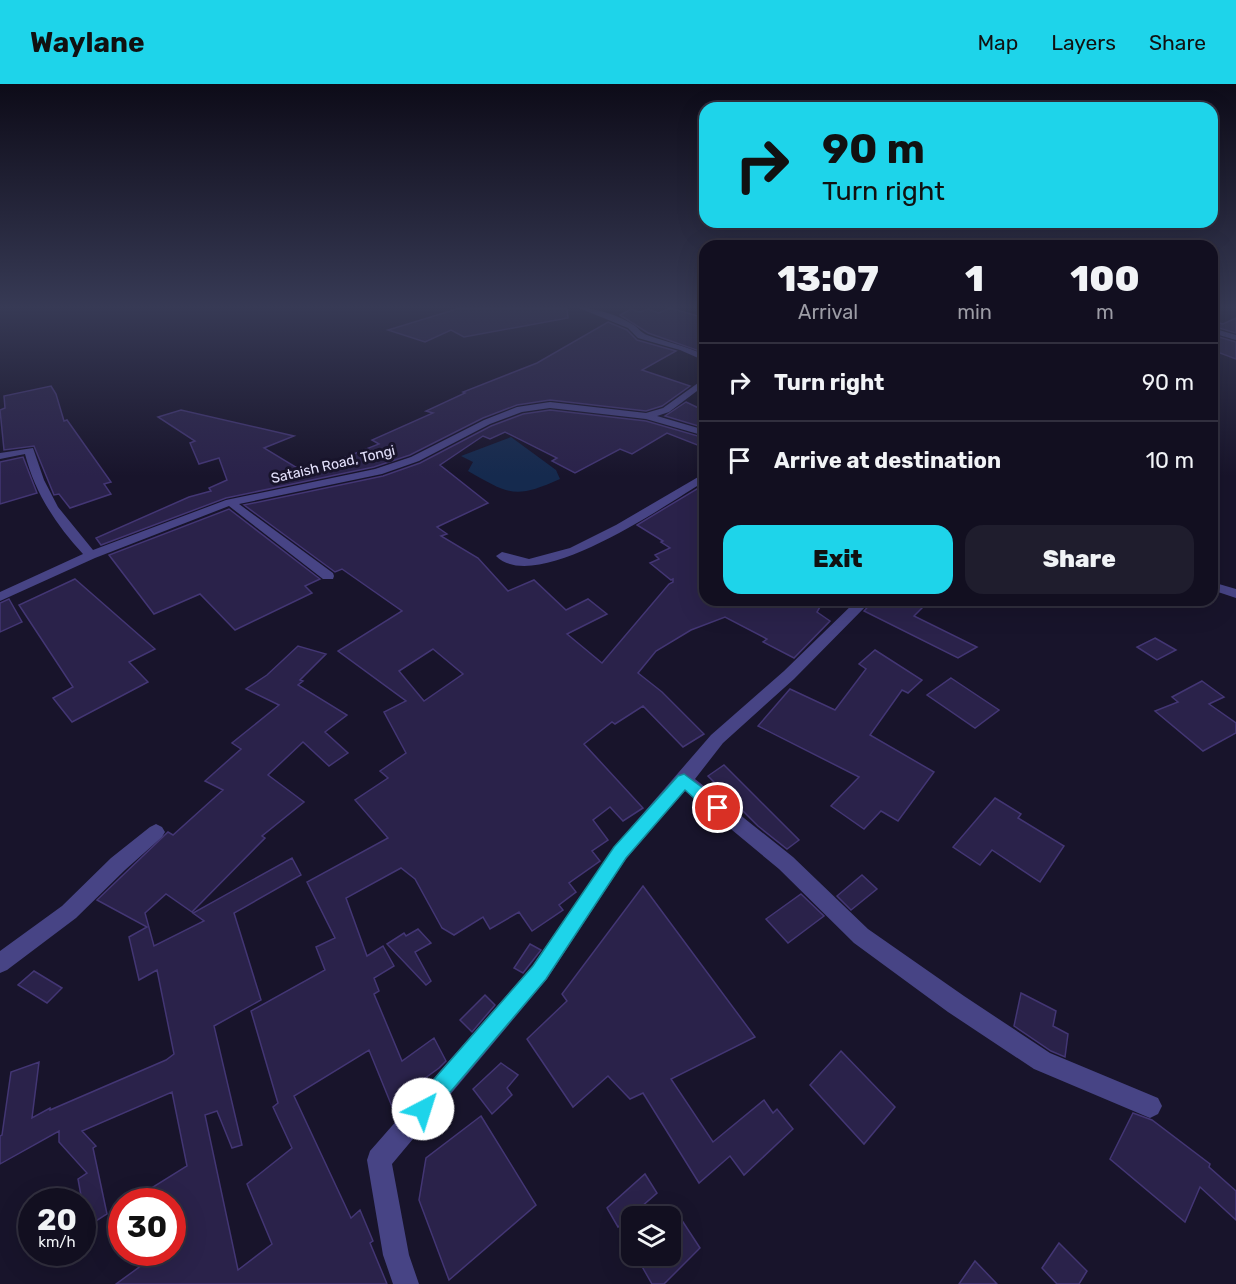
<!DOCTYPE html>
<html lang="en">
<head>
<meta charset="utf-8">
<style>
	:root { --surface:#120f20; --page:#1f1d2d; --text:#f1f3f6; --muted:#9c9ca5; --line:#312f3e; --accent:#1ed4ea }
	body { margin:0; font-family:Rubik,sans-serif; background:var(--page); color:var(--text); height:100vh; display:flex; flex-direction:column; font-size:22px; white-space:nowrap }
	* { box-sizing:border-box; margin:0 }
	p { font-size:20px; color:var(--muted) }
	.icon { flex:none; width:33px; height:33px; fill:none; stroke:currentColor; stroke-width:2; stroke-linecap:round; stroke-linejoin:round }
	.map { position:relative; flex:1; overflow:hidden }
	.panel { position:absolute; left:699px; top:156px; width:519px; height:366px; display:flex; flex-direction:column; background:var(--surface); border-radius:18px; box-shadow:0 6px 24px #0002,0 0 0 2px var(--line) }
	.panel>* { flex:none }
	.banner { position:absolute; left:699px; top:18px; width:519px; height:126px; border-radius:18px; box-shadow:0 6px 24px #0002,0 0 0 2px var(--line); background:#1ed4ea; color:#111; overflow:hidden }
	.fabs { position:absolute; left:621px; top:1122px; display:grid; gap:12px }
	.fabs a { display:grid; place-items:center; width:60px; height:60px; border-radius:12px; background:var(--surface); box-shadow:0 6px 24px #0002,0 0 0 2px var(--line); font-size:30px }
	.speed { position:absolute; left:18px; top:1104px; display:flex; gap:12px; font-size:30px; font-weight:700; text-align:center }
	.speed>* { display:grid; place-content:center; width:78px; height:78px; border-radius:50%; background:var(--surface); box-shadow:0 6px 24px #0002,0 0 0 2px var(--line); line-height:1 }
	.speed small { font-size:15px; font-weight:400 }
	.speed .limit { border:9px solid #d22; background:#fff; color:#111 }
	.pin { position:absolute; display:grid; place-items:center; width:51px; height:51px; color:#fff; margin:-26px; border:3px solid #fff; border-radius:50%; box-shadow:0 2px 6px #0007 }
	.me { position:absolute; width:66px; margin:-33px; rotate:40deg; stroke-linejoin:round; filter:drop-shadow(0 0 4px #0008) }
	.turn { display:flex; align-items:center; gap:21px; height:126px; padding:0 24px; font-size:27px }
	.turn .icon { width:78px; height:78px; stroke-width:2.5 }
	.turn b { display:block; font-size:42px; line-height:51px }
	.eta { display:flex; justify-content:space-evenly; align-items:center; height:102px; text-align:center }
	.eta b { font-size:36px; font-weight:800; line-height:42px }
	.action { display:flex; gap:12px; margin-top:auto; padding:12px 24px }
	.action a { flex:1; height:69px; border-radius:18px; background:var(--accent); color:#111; font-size:24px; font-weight:800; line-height:69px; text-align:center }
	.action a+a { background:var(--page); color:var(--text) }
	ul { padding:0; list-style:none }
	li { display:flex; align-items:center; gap:18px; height:78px; padding:0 24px; border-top:2px solid var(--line) }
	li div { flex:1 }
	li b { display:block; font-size:22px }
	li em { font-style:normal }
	header { display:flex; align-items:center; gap:36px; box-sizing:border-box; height:84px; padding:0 30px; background:var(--accent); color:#111 }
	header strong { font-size:28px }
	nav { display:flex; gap:33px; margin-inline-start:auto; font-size:21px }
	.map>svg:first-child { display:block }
</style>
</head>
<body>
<header>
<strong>Waylane</strong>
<nav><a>Map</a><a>Layers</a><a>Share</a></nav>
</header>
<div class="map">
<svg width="1236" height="1200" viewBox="0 0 1236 1200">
	<rect width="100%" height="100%" fill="#18142b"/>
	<path fill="#152a4e" d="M 511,353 L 556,386 L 560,395 C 515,415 510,411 468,387 L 473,378 L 461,372 Z"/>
	<g fill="#2a224a" stroke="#433674" stroke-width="1.5" fill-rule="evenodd">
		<path d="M 460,224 L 567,224 L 568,234 L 464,253 L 451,246 L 425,258 L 388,246 Z"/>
		<path d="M 670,224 L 705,234 L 705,269 L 648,249 L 620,231 L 631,225 L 640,228 L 648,225 L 659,229 Z"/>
		<path d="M 1236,234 L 1236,249 L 1212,242 L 1212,237 L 1223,240 Z"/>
		<path d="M 608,238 L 627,246 L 637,256 L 676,267 L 642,286 L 690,302 L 662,322 L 646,327 L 550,316 L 517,321 L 483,334 L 410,371 L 374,383 L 226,414 L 101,461 L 96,454 L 189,413 L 211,407 L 209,404 L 227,396 L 219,374 L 199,380 L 190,359 L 195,357 L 158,333 L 181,326 L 294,352 L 264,364 L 299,385 L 303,390 L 379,360 L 372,356 L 433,329 L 426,327 L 465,309 L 463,308 L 537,279 Z"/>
		<path d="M 1212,251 L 1236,258 L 1236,275 L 1212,266 Z"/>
		<path d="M 51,302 L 56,310 L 64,337 L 67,336 L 111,398 L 104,400 L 111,410 L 70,424 L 59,410 L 54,411 L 34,362 L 4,366 L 0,326 L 5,324 L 4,312 Z"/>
		<path d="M 686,318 L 705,327 L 705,344 L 665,332 Z"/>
		<path d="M 550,326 L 646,337 L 705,354 L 705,364 L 667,349 L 632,370 L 620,365 L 575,389 L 552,377 L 557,374 L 505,348 L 490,355 L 483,352 L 440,381 L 488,419 L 437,443 L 447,450 L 441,452 L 478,474 L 508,507 L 534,496 L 566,526 L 588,515 L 607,530 L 567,550 L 602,579 L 669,500 L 673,498 L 673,495 L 671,496 L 650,479 L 659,475 L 655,471 L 670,464 L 661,458 L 663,457 L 637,441 L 705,400 L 705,516 L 824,516 L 817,528 L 830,537 L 794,574 L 763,558 L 767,555 L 725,533 L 691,546 L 656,567 L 638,589 L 662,608 L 704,650 L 683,663 L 643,622 L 615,640 L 612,638 L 584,660 L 643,724 L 623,737 L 610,723 L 593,736 L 608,756 L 592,767 L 600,777 L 569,799 L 576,808 L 559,821 L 563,826 L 532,847 L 519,828 L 490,845 L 483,833 L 454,851 L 442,844 L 415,795 L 401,784 L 346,814 L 367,872 L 383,862 L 394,882 L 374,894 L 379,907 L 374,910 L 402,977 L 434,954 L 446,977 L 439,984 L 413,1003 L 416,1011 L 393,1025 L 369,966 L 294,1012 L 351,1134 L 360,1126 L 373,1157 L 370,1159 L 387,1200 L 116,1200 L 160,1168 L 172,1168 L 172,1118 L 129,1118 L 187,1082 L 172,1008 L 82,1047 L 96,1062 L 93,1064 L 107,1130 L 82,1146 L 82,1117 L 78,1095 L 87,1089 L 59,1058 L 59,1047 L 0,1080 L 0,1052 L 2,1051 L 11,988 L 39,978 L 32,1034 L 50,1024 L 50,1026 L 166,976 L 174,970 L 157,886 L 139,896 L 129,853 L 147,843 L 97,816 L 168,748 L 173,751 L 223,706 L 205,697 L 241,665 L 232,659 L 279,621 L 246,605 L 267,591 L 298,562 L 326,570 L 300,596 L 303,597 L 298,601 L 347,631 L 325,648 L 348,669 L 329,682 L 303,658 L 268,691 L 304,718 L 262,752 L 265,754 L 192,828 L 166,810 L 145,829 L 154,862 L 204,837 L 193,829 L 292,774 L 301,791 L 234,829 L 261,916 L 214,942 L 242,1061 L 232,1064 L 217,1027 L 205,1031 L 238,1186 L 272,1160 L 247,1100 L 292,1064 L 273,1023 L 278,1019 L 251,927 L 325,886 L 316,863 L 335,854 L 307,798 L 388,754 L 355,716 L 388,694 L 380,687 L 406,669 L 384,628 L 406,617 L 338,567 L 402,527 L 342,485 L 335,488 L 244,421 L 383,392 L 420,379 L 491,342 L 523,330 ZM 433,565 L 463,590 L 424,617 L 399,587 Z"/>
		<path d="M 23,373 L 37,409 L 0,420 L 0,378 Z"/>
		<path d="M 229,425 L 320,495 L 305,502 L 312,509 L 235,546 L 200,510 L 154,530 L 109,471 Z"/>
		<path d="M 75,495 L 155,565 L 129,578 L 148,598 L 72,638 L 53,614 L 73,603 L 19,521 Z"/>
		<path d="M 9,515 L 22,538 L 0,548 L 0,519 Z"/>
		<path d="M 874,516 L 930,516 L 914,532 L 977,563 L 958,574 L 864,527 Z"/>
		<path d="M 1155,554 L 1176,566 L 1157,576 L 1137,563 Z"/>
		<path d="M 875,566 L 922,596 L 908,609 L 902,606 L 870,651 L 934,688 L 898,737 L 881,727 L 864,745 L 831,722 L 859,693 L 758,642 L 790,605 L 835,626 L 866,585 L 859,580 Z"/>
		<path d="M 951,594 L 999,626 L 975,644 L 927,611 Z"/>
		<path d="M 1202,597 L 1224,613 L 1209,620 L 1236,639 L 1236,649 L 1203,667 L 1155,627 L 1178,618 L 1172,613 Z"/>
		<path d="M 724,681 L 799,756 L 787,765 L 758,742 L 708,692 Z"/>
		<path d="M 995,714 L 1021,730 L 1018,734 L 1064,762 L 1040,798 L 992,766 L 980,781 L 953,763 Z"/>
		<path d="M 862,791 L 877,805 L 851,826 L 837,812 Z"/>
		<path d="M 643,802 L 755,953 L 671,995 L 713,1058 L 764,1016 L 773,1029 L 777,1025 L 793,1045 L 744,1091 L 730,1072 L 699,1099 L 643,1009 L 630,1015 L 608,992 L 573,1023 L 527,955 L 567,917 L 562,910 Z"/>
		<path d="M 801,810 L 824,832 L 788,859 L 766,835 Z"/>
		<path d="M 418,845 L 431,859 L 415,868 L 431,897 L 426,901 L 387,860 L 404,849 L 406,852 Z"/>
		<path d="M 530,860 L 541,866 L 523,889 L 514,884 Z"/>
		<path d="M 34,887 L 62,904 L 47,919 L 18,901 Z"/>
		<path d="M 1021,909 L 1056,927 L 1053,942 L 1068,950 L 1065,973 L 1051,967 L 1014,942 Z"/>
		<path d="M 485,911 L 495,921 L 472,948 L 460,936 Z"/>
		<path d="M 841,967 L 895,1023 L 864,1060 L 810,1001 Z"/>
		<path d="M 501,979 L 518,991 L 507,1004 L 512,1011 L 492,1030 L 473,1005 Z"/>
		<path d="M 1133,1029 L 1152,1036 L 1210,1080 L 1209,1083 L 1236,1107 L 1236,1136 L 1200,1103 L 1185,1138 L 1110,1075 Z"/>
		<path d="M 481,1032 L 536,1121 L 449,1196 L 419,1116 L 426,1074 Z"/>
		<path d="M 645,1090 L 657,1109 L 618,1143 L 607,1124 Z"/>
		<path d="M 683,1138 L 700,1164 L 664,1200 L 652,1200 L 640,1179 L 648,1172 L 670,1172 L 670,1150 Z"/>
		<path d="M 1059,1159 L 1087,1187 L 1079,1200 L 1057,1200 L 1042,1184 Z"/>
		<path d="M 975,1177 L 997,1200 L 959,1200 Z"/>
	</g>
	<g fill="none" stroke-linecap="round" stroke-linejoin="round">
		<g fill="#474485" fill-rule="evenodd">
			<path d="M 579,224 C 596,224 618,231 632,240 C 638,243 641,249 647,251 C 666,258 686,262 705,271 L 705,277 L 680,266 L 638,254 L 628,244 Z"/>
			<path d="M 1212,244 L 1236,251 L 1236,256 L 1212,249 Z"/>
			<path d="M 705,294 L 705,301 L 669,328 L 657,332 L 705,346 L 705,352 L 646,335 L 550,324 L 522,328 L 490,340 L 419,377 L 382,390 L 239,420 L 333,489 L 334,492 L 333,495 L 323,495 L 229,422 L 95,474 L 0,517 L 0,508 L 83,470 C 56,441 35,409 25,370 L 0,375 L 0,369 L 33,364 L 44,396 L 58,423 L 93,466 L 226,416 L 375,385 L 411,373 L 484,336 L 517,323 L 550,318 L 646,329 L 663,324 Z"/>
			<path d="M 705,389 L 705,397 C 667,420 536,512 496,472 L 502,468 L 529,475 L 570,464 L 616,441 Z"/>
			<path d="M 1212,498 L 1236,505 L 1236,514 L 1212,506 Z"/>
			<path d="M 857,516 L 872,516 L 794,595 L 723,659 L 695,695 L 793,773 L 868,845 L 964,912 L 1050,969 L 1158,1014 L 1162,1022 L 1158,1030 L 1150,1034 L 1034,985 L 948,928 L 854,859 L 779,785 L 685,707 L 626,775 L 547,895 L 392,1080 L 409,1171 L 419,1200 L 393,1200 L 383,1171 L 367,1076 L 370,1067 L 533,881 L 614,763 L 711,651 L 784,587 Z"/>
			<path d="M 156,740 L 162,743 L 165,748 L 162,753 L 125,786 L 76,834 L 7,886 L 0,889 L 0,867 L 62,822 L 111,774 L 150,743 Z"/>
		</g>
	</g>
	<linearGradient id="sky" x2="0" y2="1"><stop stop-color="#0d0b18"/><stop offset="0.57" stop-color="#373a55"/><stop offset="1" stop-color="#373a55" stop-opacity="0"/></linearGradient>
	<rect width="1236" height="392" fill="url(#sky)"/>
	<path fill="#1ed4ea" stroke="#148a98" stroke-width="1.5" d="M 684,690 L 723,719 L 726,724 L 723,729 C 710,733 695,714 685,706 L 626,774 L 546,895 L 430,1032 L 423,1035 L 415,1032 L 412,1025 L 415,1017 L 533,882 L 614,763 L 678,692 Z"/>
	<g text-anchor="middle" stroke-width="6" stroke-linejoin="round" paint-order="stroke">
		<g font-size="14" fill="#e4e1fc" stroke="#18142b">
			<text transform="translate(333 380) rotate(-13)" y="5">Sataish Road, Tongi</text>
		</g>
	</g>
</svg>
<div class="fabs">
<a><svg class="icon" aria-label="layers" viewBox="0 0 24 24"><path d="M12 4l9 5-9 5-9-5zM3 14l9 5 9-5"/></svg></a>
</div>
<div class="speed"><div>20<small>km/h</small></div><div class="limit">30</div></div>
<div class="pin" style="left:718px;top:724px;background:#d93025"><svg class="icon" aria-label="arrive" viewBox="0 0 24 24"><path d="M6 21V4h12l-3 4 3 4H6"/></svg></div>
<svg class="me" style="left:423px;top:1025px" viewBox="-20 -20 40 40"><circle r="19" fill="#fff"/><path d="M0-13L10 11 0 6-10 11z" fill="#1ed4ea"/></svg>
<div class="banner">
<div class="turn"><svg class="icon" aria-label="right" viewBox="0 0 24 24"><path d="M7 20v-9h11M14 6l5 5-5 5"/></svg><div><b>90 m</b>Turn right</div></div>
</div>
<section class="panel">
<div class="eta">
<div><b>13:07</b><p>Arrival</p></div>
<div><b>1</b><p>min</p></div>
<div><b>100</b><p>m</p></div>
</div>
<ul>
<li><svg class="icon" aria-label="right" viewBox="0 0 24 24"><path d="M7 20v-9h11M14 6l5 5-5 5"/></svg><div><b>Turn right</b></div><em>90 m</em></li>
<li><svg class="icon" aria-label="arrive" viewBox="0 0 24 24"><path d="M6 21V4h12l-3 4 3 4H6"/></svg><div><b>Arrive at destination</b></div><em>10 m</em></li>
</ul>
<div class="action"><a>Exit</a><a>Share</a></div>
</section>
</div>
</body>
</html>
